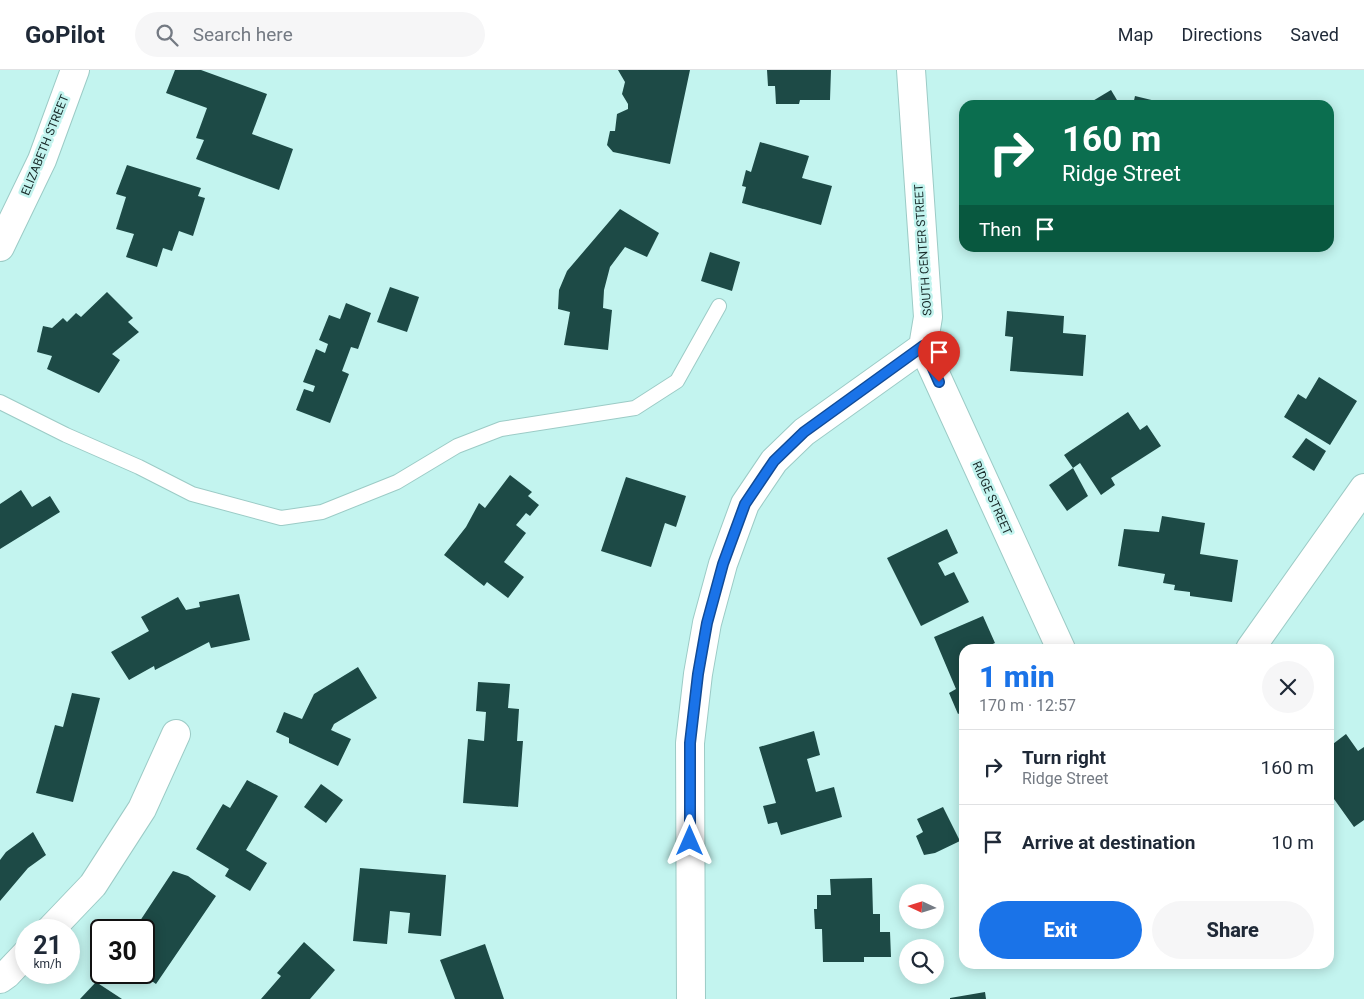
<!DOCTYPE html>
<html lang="en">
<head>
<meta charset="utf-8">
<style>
	:root { --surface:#fff; --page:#f6f6f7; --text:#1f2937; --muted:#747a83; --line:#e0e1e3; --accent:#1a73e8 }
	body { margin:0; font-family:Roboto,sans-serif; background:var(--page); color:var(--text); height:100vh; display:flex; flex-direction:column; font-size:19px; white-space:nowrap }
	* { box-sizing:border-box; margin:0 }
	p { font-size:16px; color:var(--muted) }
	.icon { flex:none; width:28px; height:28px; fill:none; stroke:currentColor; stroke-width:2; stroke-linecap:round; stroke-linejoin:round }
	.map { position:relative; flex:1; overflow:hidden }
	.drawer { position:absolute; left:959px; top:574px; width:375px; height:325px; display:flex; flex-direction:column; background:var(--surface); border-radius:15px; box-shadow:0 2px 12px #0003 }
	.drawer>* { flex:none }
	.banner { position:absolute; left:959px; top:30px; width:375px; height:152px; border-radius:15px; box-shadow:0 2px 12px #0003; background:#0b6e4f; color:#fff; overflow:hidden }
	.needle { width:32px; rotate:274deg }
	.tools { position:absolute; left:899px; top:814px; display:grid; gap:10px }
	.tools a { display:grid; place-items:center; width:45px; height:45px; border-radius:50%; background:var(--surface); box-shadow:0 2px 12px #0003; font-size:25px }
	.speed { position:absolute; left:15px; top:849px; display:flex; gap:10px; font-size:25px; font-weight:700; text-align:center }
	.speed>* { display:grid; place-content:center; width:65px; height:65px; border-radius:50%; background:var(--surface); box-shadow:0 2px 12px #0003; line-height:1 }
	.speed small { font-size:12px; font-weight:400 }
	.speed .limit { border:2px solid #111; border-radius:8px; background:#fff; color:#111 }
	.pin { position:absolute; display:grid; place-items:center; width:42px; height:42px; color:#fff; margin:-51px -21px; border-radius:50% 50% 50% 0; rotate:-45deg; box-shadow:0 0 5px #0007 }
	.pin .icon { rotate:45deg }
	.me { position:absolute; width:55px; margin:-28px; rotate:0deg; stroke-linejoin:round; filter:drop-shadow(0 0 4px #0008) }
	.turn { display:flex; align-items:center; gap:18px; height:105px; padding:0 20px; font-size:22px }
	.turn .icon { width:65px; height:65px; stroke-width:2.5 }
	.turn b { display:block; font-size:35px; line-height:42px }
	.then { display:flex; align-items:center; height:48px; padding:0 20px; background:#0003; gap:10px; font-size:19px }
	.round { display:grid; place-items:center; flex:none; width:52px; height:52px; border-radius:26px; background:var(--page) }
	.headline { display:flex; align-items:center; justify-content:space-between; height:85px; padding:0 20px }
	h1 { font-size:30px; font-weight:800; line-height:38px; color:var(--accent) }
	.action { display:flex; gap:10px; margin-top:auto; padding:10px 20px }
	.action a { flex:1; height:58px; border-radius:30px; background:var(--accent); color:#fff; font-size:20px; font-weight:800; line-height:58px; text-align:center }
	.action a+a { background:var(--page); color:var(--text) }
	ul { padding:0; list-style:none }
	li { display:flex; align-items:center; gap:15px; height:75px; padding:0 20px; border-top:1px solid var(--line) }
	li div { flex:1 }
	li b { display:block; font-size:19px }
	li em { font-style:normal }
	header { display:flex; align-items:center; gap:30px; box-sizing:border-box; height:70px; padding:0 25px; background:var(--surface); border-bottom:1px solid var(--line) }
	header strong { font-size:24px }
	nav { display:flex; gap:28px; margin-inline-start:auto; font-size:18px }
	.search { width:350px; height:45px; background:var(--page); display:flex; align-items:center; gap:12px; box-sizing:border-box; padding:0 18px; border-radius:28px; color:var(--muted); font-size:19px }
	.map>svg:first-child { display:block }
</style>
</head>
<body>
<header>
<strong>GoPilot</strong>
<div class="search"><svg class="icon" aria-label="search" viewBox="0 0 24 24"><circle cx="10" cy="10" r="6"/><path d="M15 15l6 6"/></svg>Search here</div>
<nav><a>Map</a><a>Directions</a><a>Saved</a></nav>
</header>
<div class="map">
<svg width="1364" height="929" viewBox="0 0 1364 929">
	<rect width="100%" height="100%" fill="#c3f4ef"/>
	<g fill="#1d4a46">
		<path d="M 175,0 L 201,0 L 267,24 L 252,64 L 293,79 L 279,120 L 196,89 L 204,70 L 196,68 L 207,38 L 166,23 Z"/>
		<path d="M 618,0 L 690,0 L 670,94 L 613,82 L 607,75 L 610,61 L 615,61 L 617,44 L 628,39 L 628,34 L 622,24 L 625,12 Z"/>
		<path d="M 767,0 L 831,0 L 830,30 L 800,30 L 799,34 L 776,34 L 775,16 L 768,16 Z"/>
		<path d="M 1111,20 L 1120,35 L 1086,35 Z"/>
		<path d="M 1135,26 L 1168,34 L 1168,35 L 1133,35 Z"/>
		<path d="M 760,72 L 809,86 L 802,108 L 832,116 L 821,155 L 742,133 L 746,117 L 742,116 L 746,100 L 751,102 Z"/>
		<path d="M 127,95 L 201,118 L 198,126 L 205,128 L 193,166 L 179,161 L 172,181 L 163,178 L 157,197 L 126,187 L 134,164 L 116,159 L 126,127 L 116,124 Z"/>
		<path d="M 620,139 L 659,163 L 647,187 L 625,177 L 610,197 L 604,220 L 603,238 L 612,240 L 608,280 L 564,275 L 570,242 L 558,239 L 559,220 L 567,201 Z"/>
		<path d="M 710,182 L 740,192 L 732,221 L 701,211 Z"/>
		<path d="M 390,217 L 419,227 L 407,262 L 377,252 Z"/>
		<path d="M 107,222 L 133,248 L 128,252 L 139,262 L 112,284 L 120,290 L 99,323 L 47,299 L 52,286 L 37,282 L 43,256 L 52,258 L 63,248 L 67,252 L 76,243 L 81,247 Z"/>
		<path d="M 346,233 L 371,243 L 358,279 L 351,277 L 342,301 L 349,304 L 330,353 L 296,340 L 304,319 L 313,322 L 315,316 L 303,312 L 316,279 L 325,283 L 328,274 L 319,270 L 329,245 L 340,249 Z"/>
		<path d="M 1007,241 L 1064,246 L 1063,263 L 1086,265 L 1083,306 L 1010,301 L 1013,267 L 1005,266 Z"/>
		<path d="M 1319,307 L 1357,331 L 1330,375 L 1284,347 L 1298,324 L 1306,329 Z"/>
		<path d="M 1128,342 L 1140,360 L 1147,355 L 1161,376 L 1111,408 L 1115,415 L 1101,425 L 1080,393 L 1073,398 L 1064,385 Z"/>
		<path d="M 1306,368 L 1326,381 L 1314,401 L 1292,387 Z"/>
		<path d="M 1073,398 L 1088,426 L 1067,441 L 1049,415 Z"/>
		<path d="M 510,405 L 532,422 L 528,426 L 539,435 L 530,446 L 526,443 L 516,455 L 526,463 L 504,492 L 524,507 L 508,528 L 487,512 L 484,516 L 444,485 L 466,457 L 479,433 L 485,438 Z"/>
		<path d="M 626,407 L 686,426 L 676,457 L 665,453 L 651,497 L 601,481 Z"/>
		<path d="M 21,420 L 32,437 L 50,426 L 60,442 L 0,479 L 0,434 Z"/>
		<path d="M 1162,446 L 1205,453 L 1200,484 L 1238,490 L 1232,532 L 1190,526 L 1190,522 L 1174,520 L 1175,515 L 1163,513 L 1165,504 L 1118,496 L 1124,459 L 1159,462 Z"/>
		<path d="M 947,459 L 958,483 L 938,493 L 945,506 L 954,502 L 969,532 L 921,556 L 887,488 Z"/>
		<path d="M 239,524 L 250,570 L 211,578 L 209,572 L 155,600 L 154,596 L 129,610 L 111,582 L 149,561 L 141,547 L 178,527 L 186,540 L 200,537 L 199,532 Z"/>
		<path d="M 983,546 L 995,573 L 982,579 L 964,579 L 964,641 L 958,644 L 949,623 L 956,619 L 934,567 Z"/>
		<path d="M 358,597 L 377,628 L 334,654 L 331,660 L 351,669 L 338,696 L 289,673 L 289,668 L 276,662 L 284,642 L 302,649 L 314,624 Z"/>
		<path d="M 478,612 L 510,614 L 508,638 L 519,639 L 517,671 L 523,671 L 518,737 L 463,733 L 468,669 L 484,671 L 486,642 L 476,641 Z"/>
		<path d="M 72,623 L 100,628 L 73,732 L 36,723 L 55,655 L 63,657 Z"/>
		<path d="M 814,661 L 820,685 L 807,689 L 816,722 L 834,717 L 842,747 L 781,765 L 777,752 L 768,754 L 763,736 L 776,733 L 759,677 Z"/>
		<path d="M 1346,664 L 1358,681 L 1364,677 L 1364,750 L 1354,757 L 1329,722 L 1329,677 Z"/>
		<path d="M 247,710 L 278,726 L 246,780 L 267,793 L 250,821 L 225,806 L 229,799 L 196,779 L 223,734 L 230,738 Z"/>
		<path d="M 321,714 L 343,730 L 326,753 L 304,737 Z"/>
		<path d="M 943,737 L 960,771 L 935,783 L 924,785 L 916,766 L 923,762 L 917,749 Z"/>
		<path d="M 33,762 L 46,785 L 28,798 L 0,831 L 0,790 L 6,782 Z"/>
		<path d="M 360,798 L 446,805 L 441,866 L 408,863 L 410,843 L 390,841 L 387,874 L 353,871 Z"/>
		<path d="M 173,801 L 188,806 L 216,826 L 156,914 L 139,902 L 144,902 L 144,860 L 134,860 Z"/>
		<path d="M 872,808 L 873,844 L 880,844 L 880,862 L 890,862 L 891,887 L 864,887 L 864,892 L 823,892 L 822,859 L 815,859 L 814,839 L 817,839 L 817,825 L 831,825 L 830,809 Z"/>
		<path d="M 304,872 L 335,900 L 310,929 L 261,929 L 281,906 L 277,903 Z"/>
		<path d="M 485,874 L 504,929 L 455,929 L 440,890 Z"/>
		<path d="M 96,912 L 122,929 L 80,929 Z"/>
		<path d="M 985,922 L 986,929 L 950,929 L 950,928 Z"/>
	</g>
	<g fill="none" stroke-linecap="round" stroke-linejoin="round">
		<g stroke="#9ccbc6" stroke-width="16">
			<path id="service" d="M 0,332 L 66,365 L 139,397 L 192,424 L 281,448 L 322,442 L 397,412 L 457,376 L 501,359 L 635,338 L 677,311 L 719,236"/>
		</g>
		<g stroke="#9ccbc6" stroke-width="30">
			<g id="minor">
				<path d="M 0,177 L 42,90 L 75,0"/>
				<path d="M 923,277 L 1061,579"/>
				<path d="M 1250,579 L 1364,418"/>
				<path d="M 50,860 L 93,815 L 142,739 L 176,664"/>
				<path d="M 0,909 L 7,904 L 26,884"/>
				<path d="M 691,929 L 690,673 L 698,604 L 707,553 L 723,494 L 745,434 L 774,391 L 804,362 L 923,277 L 928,247 L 911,0"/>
			</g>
		</g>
		<use href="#service" stroke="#fff" stroke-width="14"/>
		<use href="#minor" stroke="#fff" stroke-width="28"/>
	</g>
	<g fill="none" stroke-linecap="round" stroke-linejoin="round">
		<g stroke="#114b97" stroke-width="12">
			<path id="route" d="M 690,771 L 690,673 L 698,604 L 707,553 L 723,494 L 745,434 L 774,391 L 804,362 L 923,276 L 939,312"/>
		</g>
		<use href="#route" stroke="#1a73e8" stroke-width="9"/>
	</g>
	<g text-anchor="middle" stroke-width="5" stroke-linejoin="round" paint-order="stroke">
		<g font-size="12" fill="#182a29" stroke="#c3f4ef">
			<text transform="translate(45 75) rotate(-68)" y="4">ELIZABETH STREET</text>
			<text transform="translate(923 180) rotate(-94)" y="4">SOUTH CENTER STREET</text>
			<text transform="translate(992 428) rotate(66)" y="4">RIDGE STREET</text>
		</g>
	</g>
</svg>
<div class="tools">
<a><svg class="needle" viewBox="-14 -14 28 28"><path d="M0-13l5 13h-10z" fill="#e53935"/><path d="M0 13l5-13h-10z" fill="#747a83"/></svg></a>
<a><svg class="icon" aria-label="search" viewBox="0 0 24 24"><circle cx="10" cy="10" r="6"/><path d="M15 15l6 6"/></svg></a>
</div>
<div class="speed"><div>21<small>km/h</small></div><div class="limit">30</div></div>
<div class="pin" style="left:939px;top:312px;background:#d93025"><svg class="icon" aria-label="arrive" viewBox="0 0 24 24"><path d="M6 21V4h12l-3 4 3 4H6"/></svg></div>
<svg class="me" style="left:690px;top:771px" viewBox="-20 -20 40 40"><path d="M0-17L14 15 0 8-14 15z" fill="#1a73e8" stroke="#fff" stroke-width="4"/></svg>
<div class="banner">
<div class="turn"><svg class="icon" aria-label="right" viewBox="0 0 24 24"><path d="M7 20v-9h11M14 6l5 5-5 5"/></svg><div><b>160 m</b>Ridge Street</div></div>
<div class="then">Then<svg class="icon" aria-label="arrive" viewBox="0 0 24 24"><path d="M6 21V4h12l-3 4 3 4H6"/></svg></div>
</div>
<section class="drawer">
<div class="headline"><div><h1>1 min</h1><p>170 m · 12:57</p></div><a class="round"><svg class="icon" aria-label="close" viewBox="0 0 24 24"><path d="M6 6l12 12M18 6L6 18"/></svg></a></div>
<ul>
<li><svg class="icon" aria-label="right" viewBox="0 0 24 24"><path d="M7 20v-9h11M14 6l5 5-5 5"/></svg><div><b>Turn right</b><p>Ridge Street</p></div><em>160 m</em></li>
<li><svg class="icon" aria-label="arrive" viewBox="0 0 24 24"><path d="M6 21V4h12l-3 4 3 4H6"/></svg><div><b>Arrive at destination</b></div><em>10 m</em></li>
</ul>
<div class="action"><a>Exit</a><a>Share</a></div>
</section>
</div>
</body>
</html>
